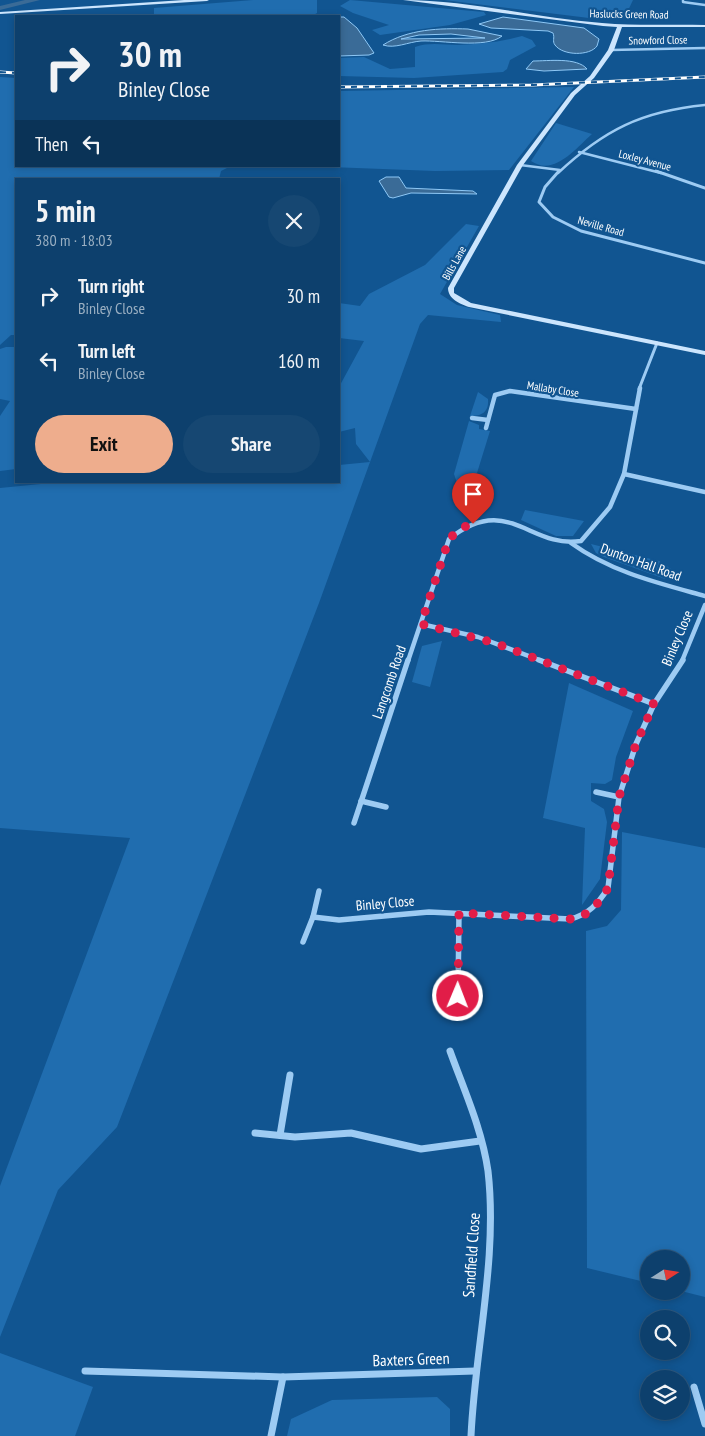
<!DOCTYPE html>
<html lang="en">
<head>
<meta charset="utf-8">
<style>
	:root { --surface:#0d406d; --page:#164772; --text:#f1f3f6; --muted:#9aafc2; --line:#2d5980; --accent:#eead8d }
	body { margin:0; font-family:"PT Sans Narrow",sans-serif; background:var(--page); color:var(--text); height:100vh; display:flex; flex-direction:column; font-size:19px; white-space:nowrap }
	* { box-sizing:border-box; margin:0 }
	p { font-size:16px; color:var(--muted) }
	.icon { flex:none; width:28px; height:28px; fill:none; stroke:currentColor; stroke-width:2; stroke-linecap:round; stroke-linejoin:round }
	.map { position:relative; flex:1; overflow:hidden }
	.drawer { position:absolute; left:15px; top:178px; width:325px; height:305px; display:flex; flex-direction:column; background:var(--surface); border-radius:0px; box-shadow:0 2px 8px #0003,0 0 0 1px var(--line) }
	.drawer>* { flex:none }
	.top-card { position:absolute; left:15px; top:15px; width:325px; height:152px; border-radius:0px; box-shadow:0 2px 8px #0003,0 0 0 1px var(--line); background:#0d406d; color:var(--text); overflow:hidden }
	.needle { width:32px; rotate:78deg }
	.fabs { position:absolute; left:640px; top:1250px; display:grid; gap:10px }
	.fabs a { display:grid; place-items:center; width:50px; height:50px; border-radius:50%; background:var(--surface); box-shadow:0 2px 8px #0003,0 0 0 1px var(--line); font-size:25px }
	.pin { position:absolute; display:grid; place-items:center; width:42px; height:42px; color:#fff; margin:-51px -21px; border-radius:50% 50% 50% 0; rotate:-45deg; box-shadow:0 0 5px #0007 }
	.pin .icon { rotate:45deg }
	.me { position:absolute; width:55px; margin:-28px; rotate:1deg; stroke-linejoin:round; filter:drop-shadow(0 0 4px #0008) }
	.turn { display:flex; align-items:center; gap:18px; height:105px; padding:0 20px; font-size:22px }
	.turn .icon { width:65px; height:65px; stroke-width:2.5 }
	.turn b { display:block; font-size:35px; line-height:42px }
	.then { display:flex; align-items:center; height:48px; padding:0 20px; background:#0003; gap:10px; font-size:19px }
	.round { display:grid; place-items:center; flex:none; width:52px; height:52px; border-radius:26px; background:var(--page) }
	.headline { display:flex; align-items:center; justify-content:space-between; height:85px; padding:0 20px }
	h1 { font-size:30px; font-weight:600; line-height:38px }
	.action { display:flex; gap:10px; margin-top:auto; padding:10px 20px }
	.action a { flex:1; height:58px; border-radius:30px; background:var(--accent); color:#111; font-size:20px; font-weight:600; line-height:58px; text-align:center }
	.action a+a { background:var(--page); color:var(--text) }
	ul { padding:0; list-style:none }
	li { display:flex; align-items:center; gap:15px; height:65px; padding:0 20px }
	li div { flex:1 }
	li b { display:block; font-size:19px }
	li em { font-style:normal }
	.map>svg:first-child { display:block }
</style>
</head>
<body>
<div class="map">
<svg width="705" height="1436" viewBox="0 0 705 1436">
	<rect width="100%" height="100%" fill="#115591"/>
	<g fill="#206daf">
		<path d="M 253,0 L 317,0 L 317,13 L 312,16 L 154,16 L 154,8 Z"/>
		<path d="M 350,0 L 484,12 L 486,15 L 450,25 L 380,35 L 372,30 L 389,25 L 353,13 L 340,6 Z"/>
		<path d="M 444,0 L 633,0 L 624,19 L 597,19 Z"/>
		<path d="M 522,36 L 532,40 L 536,46 L 510,60 L 507,69 L 503,72 L 414,78 L 339,76 L 339,58 L 364,57 L 390,69 L 415,67 L 415,47 C 430,42 443,45 458,45 C 480,44 501,42 522,36 Z"/>
		<path d="M 0,77 L 16,78 L 16,166 L 231,166 L 221,171 L 219,179 L 16,179 L 16,335 L 11,335 L 0,345 Z"/>
		<path d="M 574,87 L 509,170 L 435,171 L 304,166 L 339,166 L 339,91 Z"/>
		<path d="M 556,123 L 592,134 C 576,148 554,177 531,161 Z"/>
		<path d="M 466,224 L 479,226 L 440,294 L 457,305 L 500,315 L 501,322 L 428,315 L 420,324 L 319,603 L 117,1127 L 58,1190 L 0,1337 L 0,1186 L 130,838 L 0,828 L 0,488 L 71,481 L 339,481 L 339,465 L 370,462 L 356,444 L 355,428 L 339,432 L 339,387 L 364,341 L 339,338 L 339,303 L 360,306 L 369,294 L 425,265 Z"/>
		<path d="M 6,347 L 14,347 L 14,355 L 16,356 L 16,469 L 0,471 L 0,416 L 10,401 L 0,399 L 0,349 Z"/>
		<path d="M 478,392 L 488,399 C 489,412 482,416 470,416 Z"/>
		<path d="M 469,421 L 479,425 L 479,429 L 490,431 L 477,473 L 460,492 L 454,474 Z"/>
		<path d="M 525,510 L 584,521 L 573,536 L 556,536 L 521,520 Z"/>
		<path d="M 591,544 L 659,561 L 671,569 L 665,579 L 604,557 L 596,553 Z"/>
		<path d="M 442,641 L 430,687 L 412,682 L 422,646 Z"/>
		<path d="M 569,683 L 633,711 L 616,757 L 612,780 L 605,784 L 591,783 L 591,801 L 604,809 L 607,822 L 600,879 L 582,905 L 585,828 L 543,818 Z"/>
		<path d="M 622,832 L 705,848 L 705,1297 L 681,1291 L 681,1259 L 649,1259 L 649,1283 L 587,1268 L 586,931 L 607,926 L 621,910 Z"/>
		<path d="M 0,1353 L 93,1387 L 75,1436 L 0,1436 Z"/>
		<path d="M 437,1397 L 450,1409 L 450,1436 L 287,1436 L 291,1419 L 332,1400 Z"/>
	</g>
	<g fill="#3a6b97" stroke="#8ec8f6" fill-rule="evenodd">
		<path d="M 339,17 L 344,17 L 357,28 L 374,53 L 369,55 L 339,56 Z"/>
		<path d="M 503,17 L 584,28 L 599,39 L 597,46 C 590,56 563,56 555,45 C 552,41 555,38 553,33 L 548,31 L 491,28 L 479,24 Z"/>
		<path d="M 468,29 L 502,36 C 486,49 441,40 421,41 C 408,42 395,49 383,45 C 408,29 440,28 468,29 ZM 451,34 L 485,38 L 401,39 L 419,35 Z"/>
		<path d="M 533,61 C 548,61 577,57 587,69 L 544,71 L 526,69 Z"/>
		<path d="M 386,177 L 399,177 L 406,188 L 473,191 L 477,194 L 411,193 L 393,198 L 389,197 L 379,181 Z"/>
	</g>
	<g fill="none" stroke-linecap="round" stroke-linejoin="round">
		<path fill="#3a6b97" fill-rule="evenodd" d="M 25,0 L 40,0 L 0,10 L 0,6 Z"/>
		<g stroke="#9dcbf3" stroke-width="2.5">
			<path d="M 683,0 L 683,2 L 705,5"/>
			<path d="M 611,50 L 705,48"/>
			<path d="M 579,152 L 661,173"/>
			<path d="M 520,165 L 560,170"/>
			<path d="M 558,173 C 604,130 642,111 705,105"/>
		</g>
		<g stroke="#9dcbf3" stroke-width="3">
			<path d="M 559,171 L 545,187 L 539,202 L 553,217 L 581,231 L 705,263"/>
			<path d="M 656,171 L 705,188"/>
			<path d="M 639,389 L 657,343"/>
		</g>
		<g stroke="#9dcbf3" stroke-width="4.5">
			<path d="M 472,418 L 488,420"/>
			<path d="M 486,428 L 495,395 L 510,391 L 636,409"/>
			<path d="M 624,474 L 705,492"/>
			<path d="M 571,543 C 611,572 658,583 705,596"/>
			<path d="M 421,624 L 478,637 L 542,661"/>
			<path d="M 408,661 L 449,539 C 508,492 529,549 581,541 L 610,507 L 624,474 L 640,388"/>
			<path d="M 682,661 L 705,605"/>
		</g>
		<g stroke="#9dcbf3" stroke-width="5.5">
			<path d="M 539,660 L 654,704"/>
			<path d="M 596,792 L 619,797"/>
			<path d="M 361,801 L 386,807"/>
			<path d="M 354,823 L 408,660"/>
			<path d="M 313,917 L 339,920 L 429,912 L 570,919 C 588,915 598,904 608,888 L 619,797 L 636,744 L 654,704 L 683,660"/>
			<path d="M 303,942 L 313,917 L 319,891"/>
			<path d="M 458,996 L 459,913"/>
		</g>
		<g stroke="#9dcbf3" stroke-width="7">
			<path d="M 450,1051 C 464,1090 482,1129 488,1171 C 498,1258 475,1348 471,1436"/>
			<path d="M 255,1133 L 295,1137 L 351,1133 L 421,1149 L 480,1141"/>
			<path d="M 280,1135 L 290,1075"/>
			<path d="M 85,1371 L 283,1377 L 475,1371"/>
			<path d="M 694,1387 L 705,1424"/>
			<path d="M 271,1436 L 283,1377"/>
		</g>
		<g fill="#cce5fd" fill-rule="evenodd">
			<path d="M 184,0 L 209,0 L 207,1 L 0,14 L 0,12 Z"/>
			<path d="M 403,0 C 470,0 536,18 602,23 C 636,26 671,24 705,25 L 705,27 L 622,27 L 614,50 L 594,78 L 575,95 L 523,165 L 454,288 L 454,293 L 471,303 L 705,351 L 705,355 L 469,307 C 460,304 448,299 448,288 L 517,165 L 571,93 L 590,76 L 608,50 L 617,27 L 603,26 Z"/>
		</g>
		<g stroke="#fff" stroke-width="3">
			<g id="rail">
				<path d="M 0,72 L 16,73"/>
				<path d="M 339,87 L 533,85 L 705,77"/>
			</g>
		</g>
		<use href="#rail" stroke="#115591" stroke-width="2" stroke-dasharray="6" stroke-linecap="butt"/>
	</g>
	<g fill="none" stroke-linecap="round" stroke-linejoin="round">
		<path stroke="#e11d48" stroke-width="9" stroke-dasharray="0 16.2" d="M 458,996 L 459,913 L 570,919 L 583,916 L 600,901 L 608,888 L 619,797 L 636,744 L 654,704 L 495,643 L 421,624 L 449,539 L 461,528 L 473,524"/>
	</g>
	<g text-anchor="middle" stroke-width="4.5" stroke-linejoin="round" paint-order="stroke">
		<g font-size="11" fill="#fff" stroke="#115591">
			<text transform="translate(629 14) rotate(1)" y="4">Haslucks Green Road</text>
			<text transform="translate(658 40) rotate(-1)" y="4">Snowford Close</text>
			<text transform="translate(645 160) rotate(15)" y="4">Loxley Avenue</text>
			<text transform="translate(601 226) rotate(16)" y="4">Neville Road</text>
			<text transform="translate(454 263) rotate(-61)" y="4">Bills Lane</text>
			<text transform="translate(553 389) rotate(9)" y="4">Mallaby Close</text>
		</g>
		<g font-size="14" fill="#fff" stroke="#115591">
			<text transform="translate(641 562) rotate(20)" y="5">Dunton Hall Road</text>
			<text transform="translate(677 638) rotate(-67)" y="5">Binley Close</text>
			<text transform="translate(389 682) rotate(-71)" y="5">Langcomb Road</text>
			<text transform="translate(385 903) rotate(-5)" y="5">Binley Close</text>
		</g>
		<g font-size="16" fill="#fff" stroke="#115591">
			<text transform="translate(471 1255) rotate(-86)" y="6">Sandfield Close</text>
			<text transform="translate(411 1359) rotate(-2)" y="6">Baxters Green</text>
		</g>
	</g>
</svg>
<div class="fabs">
<a><svg class="needle" viewBox="-14 -14 28 28"><path d="M0-13l5 13h-10z" fill="#e53935"/><path d="M0 13l5-13h-10z" fill="#9aafc2"/></svg></a>
<a><svg class="icon" aria-label="search" viewBox="0 0 24 24"><circle cx="10" cy="10" r="6"/><path d="M15 15l6 6"/></svg></a>
<a><svg class="icon" aria-label="layers" viewBox="0 0 24 24"><path d="M12 4l9 5-9 5-9-5zM3 14l9 5 9-5"/></svg></a>
</div>
<div class="pin" style="left:473px;top:524px;background:#d93025"><svg class="icon" aria-label="arrive" viewBox="0 0 24 24"><path d="M6 21V4h12l-3 4 3 4H6"/></svg></div>
<svg class="me" style="left:458px;top:996px" viewBox="-20 -20 40 40"><circle r="17" fill="#e11d48" stroke="#fff" stroke-width="3"/><path d="M0-11L8 9 0 5-8 9z" fill="#fff"/></svg>
<div class="top-card">
<div class="turn"><svg class="icon" aria-label="right" viewBox="0 0 24 24"><path d="M7 20v-9h11M14 6l5 5-5 5"/></svg><div><b>30 m</b>Binley Close</div></div>
<div class="then">Then<svg class="icon" aria-label="left" viewBox="0 0 24 24"><path d="M17 20v-9H6M10 6l-5 5 5 5"/></svg></div>
</div>
<section class="drawer">
<div class="headline"><div><h1>5 min</h1><p>380 m · 18:03</p></div><a class="round"><svg class="icon" aria-label="close" viewBox="0 0 24 24"><path d="M6 6l12 12M18 6L6 18"/></svg></a></div>
<ul>
<li><svg class="icon" aria-label="right" viewBox="0 0 24 24"><path d="M7 20v-9h11M14 6l5 5-5 5"/></svg><div><b>Turn right</b><p>Binley Close</p></div><em>30 m</em></li>
<li><svg class="icon" aria-label="left" viewBox="0 0 24 24"><path d="M17 20v-9H6M10 6l-5 5 5 5"/></svg><div><b>Turn left</b><p>Binley Close</p></div><em>160 m</em></li>
</ul>
<div class="action"><a>Exit</a><a>Share</a></div>
</section>
</div>
</body>
</html>
